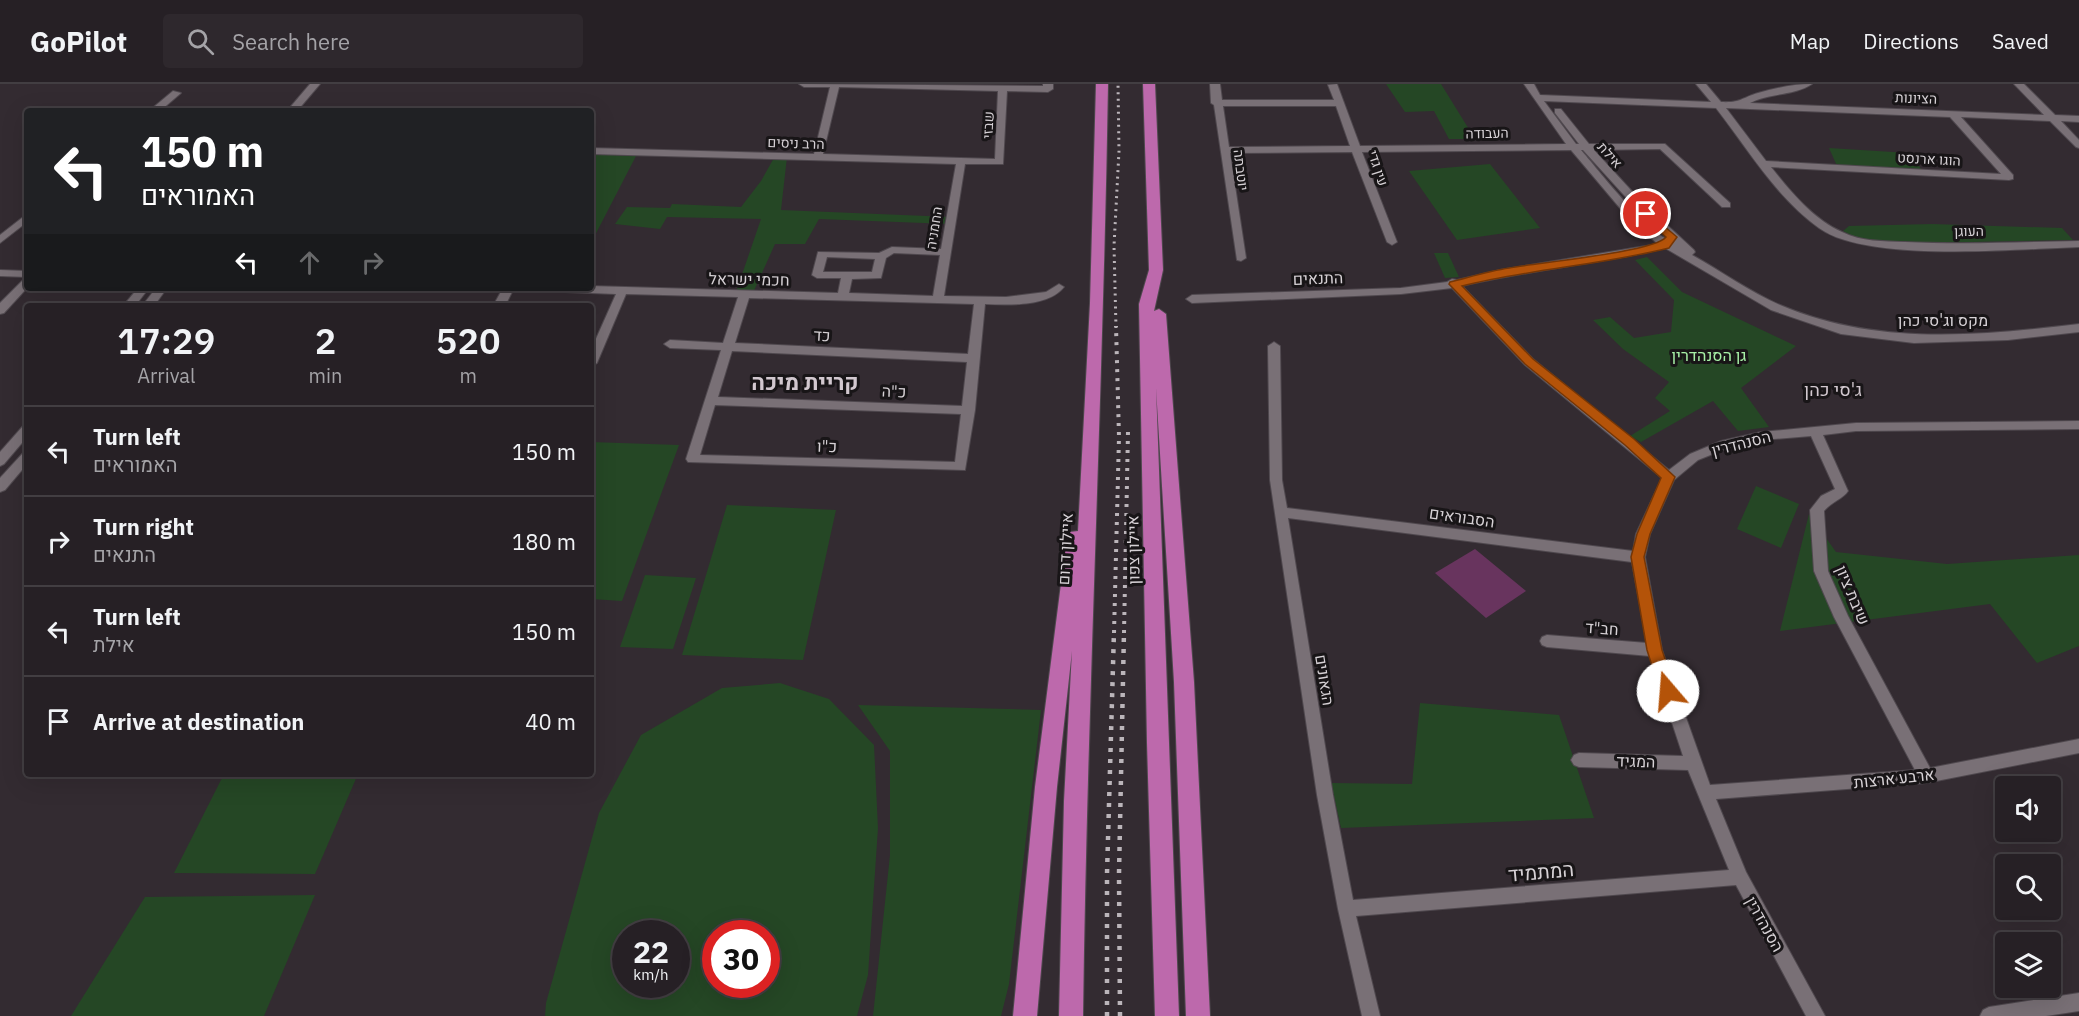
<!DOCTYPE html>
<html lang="en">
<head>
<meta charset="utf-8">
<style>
	:root { --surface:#262025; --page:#2e282d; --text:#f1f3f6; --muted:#a4a3a7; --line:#423e42 }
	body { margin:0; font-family:"IBM Plex Sans",Heebo,sans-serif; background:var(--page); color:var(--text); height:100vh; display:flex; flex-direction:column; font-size:22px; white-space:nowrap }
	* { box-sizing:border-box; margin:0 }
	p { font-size:20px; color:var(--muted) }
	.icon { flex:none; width:33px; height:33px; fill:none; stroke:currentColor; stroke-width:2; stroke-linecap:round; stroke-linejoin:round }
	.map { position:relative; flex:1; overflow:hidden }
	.drawer { position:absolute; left:24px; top:219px; width:570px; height:474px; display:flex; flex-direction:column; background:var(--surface); border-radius:6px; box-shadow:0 6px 24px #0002,0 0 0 2px var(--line) }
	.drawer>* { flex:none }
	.banner { position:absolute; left:24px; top:24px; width:570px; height:183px; border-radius:6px; box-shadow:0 6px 24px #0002,0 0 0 2px var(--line); background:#202124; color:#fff; overflow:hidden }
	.controls { position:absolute; left:1995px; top:692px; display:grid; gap:12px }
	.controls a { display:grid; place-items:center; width:66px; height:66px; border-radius:6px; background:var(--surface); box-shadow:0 6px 24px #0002,0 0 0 2px var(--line); font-size:30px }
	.speed { position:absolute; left:612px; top:836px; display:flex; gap:12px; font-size:30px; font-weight:700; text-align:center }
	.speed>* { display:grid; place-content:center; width:78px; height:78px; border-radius:50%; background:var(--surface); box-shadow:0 6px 24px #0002,0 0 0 2px var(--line); line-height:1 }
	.speed small { font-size:15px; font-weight:400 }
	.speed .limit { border:9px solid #d22; background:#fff; color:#111 }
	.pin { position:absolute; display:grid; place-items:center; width:51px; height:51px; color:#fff; margin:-26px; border:3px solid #fff; border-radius:50%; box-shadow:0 2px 6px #0007 }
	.me { position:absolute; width:66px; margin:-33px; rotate:342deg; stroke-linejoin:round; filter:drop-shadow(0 0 4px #0008) }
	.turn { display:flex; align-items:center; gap:21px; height:126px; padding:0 18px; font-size:27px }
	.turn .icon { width:78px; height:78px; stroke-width:2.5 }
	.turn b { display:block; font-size:42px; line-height:51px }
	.lanes { display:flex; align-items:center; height:57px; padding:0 18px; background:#0003; justify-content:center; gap:30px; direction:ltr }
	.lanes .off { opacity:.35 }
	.eta { display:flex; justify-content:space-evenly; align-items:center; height:102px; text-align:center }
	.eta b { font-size:36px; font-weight:600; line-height:42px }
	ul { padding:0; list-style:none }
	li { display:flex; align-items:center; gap:18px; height:90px; padding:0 18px; border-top:2px solid var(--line) }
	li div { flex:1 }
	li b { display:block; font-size:22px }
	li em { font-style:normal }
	header { display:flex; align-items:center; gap:36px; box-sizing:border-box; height:84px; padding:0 30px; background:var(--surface); border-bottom:2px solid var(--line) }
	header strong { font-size:28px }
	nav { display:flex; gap:33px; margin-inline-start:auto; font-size:21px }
	.search { width:420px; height:54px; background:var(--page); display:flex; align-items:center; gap:15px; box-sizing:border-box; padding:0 21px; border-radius:6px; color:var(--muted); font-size:22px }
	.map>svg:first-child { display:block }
</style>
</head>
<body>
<header>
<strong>GoPilot</strong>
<div class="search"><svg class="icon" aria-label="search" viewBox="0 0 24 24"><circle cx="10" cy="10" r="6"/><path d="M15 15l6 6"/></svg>Search here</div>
<nav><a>Map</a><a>Directions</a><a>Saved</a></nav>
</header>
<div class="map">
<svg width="2079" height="932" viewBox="0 0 2079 932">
	<rect width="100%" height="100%" fill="#332b31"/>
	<g fill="#254725" fill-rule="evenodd">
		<path d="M 1386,0 L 1441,0 L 1475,55 L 1449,55 L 1434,27 L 1405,28 Z"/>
		<path d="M 1829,64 L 1909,69 L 1922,86 L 1837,82 Z"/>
		<path d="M 591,70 L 636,72 L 591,159 Z"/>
		<path d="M 775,72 L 787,73 L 781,126 L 951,133 L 950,140 L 819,135 L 805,160 L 775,160 L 753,209 L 736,208 L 761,135 L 667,133 L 660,145 L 615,140 L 627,123 L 670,124 L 672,120 L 741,123 L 761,97 Z"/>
		<path d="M 1490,80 L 1540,144 L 1457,156 L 1409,87 Z"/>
		<path d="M 1932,140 L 2062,144 L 2073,156 L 1919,159 L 1861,156 L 1843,147 L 1849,142 Z"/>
		<path d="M 1434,169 L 1448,169 L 1459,193 L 1445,194 Z"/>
		<path d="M 1647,173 L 1682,208 L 1796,262 L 1741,304 L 1769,343 L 1738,347 L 1713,317 L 1641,358 L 1630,352 L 1670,327 L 1655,314 L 1669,298 L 1623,265 L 1593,236 L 1610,233 L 1634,254 L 1671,248 L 1674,216 L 1635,176 Z"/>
		<path d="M 591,358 L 679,361 L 622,517 L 591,515 Z"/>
		<path d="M 1756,402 L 1799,420 L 1781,464 L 1737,445 Z"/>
		<path d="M 727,421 L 836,426 L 803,576 L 682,571 Z"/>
		<path d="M 1809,430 L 1836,468 L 1947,480 L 2079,471 L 2079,562 L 2037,579 L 1990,520 L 1780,547 Z"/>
		<path d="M 645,491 L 696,494 L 673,565 L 620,563 Z"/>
		<path d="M 780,599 L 829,615 L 874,661 L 878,744 L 868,891 L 857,932 L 545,932 L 546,919 L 599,729 L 641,651 L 722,604 ZM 626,849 L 676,849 L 676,900 L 626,900 ZM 716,849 L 766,849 L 766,900 L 716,900 Z"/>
		<path d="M 1420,619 L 1559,631 L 1594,734 L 1341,744 L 1331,699 L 1412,700 Z"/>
		<path d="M 858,621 L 1041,626 L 1009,900 L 1001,932 L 873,932 L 890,771 L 890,667 Z"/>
		<path d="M 224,690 L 358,690 L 315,790 L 174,789 Z"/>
		<path d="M 315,811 L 264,932 L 71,932 L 145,813 Z"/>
	</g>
	<path fill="#68345e" d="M 1475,465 L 1526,507 L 1486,534 L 1435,489 Z"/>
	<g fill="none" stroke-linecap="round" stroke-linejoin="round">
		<g stroke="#4f484e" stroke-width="2">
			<g id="minor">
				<path d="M 310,0 L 320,0 L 297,27 L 287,27 Z"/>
				<path d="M 799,0 L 1043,2 L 1043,0 L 1053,0 L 1053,5 L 1048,8 L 1007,7 L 1003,80 L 965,80 L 944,212 L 1006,213 L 1046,208 L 1059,200 L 1064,203 C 1048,223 1009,221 985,220 L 975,326 L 965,386 L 688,378 L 686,375 L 721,266 L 670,264 L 664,260 L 670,256 L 723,259 L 738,213 L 626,210 L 597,279 L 591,283 L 591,266 L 616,210 L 513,206 L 505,222 L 493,222 L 503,204 L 591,202 L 838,209 L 841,194 L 817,194 L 812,191 L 818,168 L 879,169 L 892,163 L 941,165 L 956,80 L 591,70 L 591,64 L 814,70 L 830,3 L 804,3 ZM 839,3 L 998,7 L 995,75 L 823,70 ZM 894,169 L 940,171 L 933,212 L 849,209 L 852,195 L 881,194 L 886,174 ZM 827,173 L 875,175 L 872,188 L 823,188 ZM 749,214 L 974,220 L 968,270 L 735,259 ZM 732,267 L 967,278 L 962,322 L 718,313 ZM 715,321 L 961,330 L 955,378 L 700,371 Z"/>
				<path d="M 1210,0 L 1220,0 L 1222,16 L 1334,16 L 1328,1 L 1337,0 L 1360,62 L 1566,60 L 1524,0 L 1534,0 L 1540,11 L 1711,18 L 1696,0 L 1706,0 L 1721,18 C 1741,19 1741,14 1758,9 C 1775,4 1794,0 1812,0 C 1794,12 1768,9 1750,19 L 2044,31 L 2014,0 L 2024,0 L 2055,31 L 2079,32 L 2079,38 L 2061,37 L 2079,56 L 2079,64 L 2076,63 L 2050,37 L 1961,33 L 2013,91 L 2013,95 L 2009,96 L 1771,83 C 1790,107 1813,135 1842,148 C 1862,158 1883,157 1905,158 C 1963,161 2021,158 2079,157 L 2079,163 C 2017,165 1867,179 1819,144 C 1775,112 1748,65 1716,24 L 1544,17 L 1576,60 L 1579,60 L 1555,29 L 1555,25 L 1561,25 L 1589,60 L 1665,60 L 1730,119 L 1730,123 L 1722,123 L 1660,65 L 1594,66 L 1640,116 L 1694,166 L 1695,168 L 1692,171 C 1721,187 1750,208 1780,221 C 1876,262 1978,252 2079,240 L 2079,248 L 2008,256 L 1914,259 L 1841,250 L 1771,226 L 1665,164 C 1598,180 1529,186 1462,202 L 1533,275 L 1669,386 L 1690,370 L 1721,357 L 1761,348 L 1856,339 L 2079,337 L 2079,345 L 1856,347 L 1823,351 L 1848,407 C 1843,415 1831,418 1824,427 L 1828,487 L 1848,532 L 1930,684 L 2079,655 L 2079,669 L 1926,699 L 1716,715 L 1746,788 L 1825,932 L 1806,932 L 1736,801 L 1356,832 L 1380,932 L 1362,932 L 1338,825 L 1317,711 L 1270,396 L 1268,262 L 1274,258 L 1280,262 L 1282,396 L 1287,424 L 1633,467 L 1636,450 L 1662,394 L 1525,281 L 1452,204 L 1401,210 L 1192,219 L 1186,215 L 1192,211 L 1401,204 L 1447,198 L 1452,195 L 1457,196 L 1500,186 L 1658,160 L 1630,136 L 1571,66 L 1362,68 L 1397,158 L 1392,161 L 1387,158 L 1352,68 L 1230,69 L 1246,174 L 1241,177 L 1237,176 L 1214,21 L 1211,19 ZM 1223,22 L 1336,22 L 1350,62 L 1229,63 ZM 1726,24 L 1950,33 L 2001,90 L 1766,77 ZM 1581,66 L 1583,66 L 1633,121 L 1669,155 C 1651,154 1595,82 1581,66 ZM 1811,352 L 1835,405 L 1821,412 L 1810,426 L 1814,487 L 1834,533 L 1915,686 L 1710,701 L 1662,566 L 1645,473 L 1650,450 L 1674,396 L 1698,376 L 1728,364 L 1761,356 ZM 1288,434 L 1632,478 L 1647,559 L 1547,551 L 1542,553 L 1540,557 L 1542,561 L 1547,563 L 1650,572 L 1683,672 L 1579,669 L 1574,671 L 1571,676 L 1574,681 L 1579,683 L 1688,686 L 1729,786 L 1353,816 L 1333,711 Z"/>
				<path d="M 173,7 L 181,9 L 160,27 L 149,27 Z"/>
				<path d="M 27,130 L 27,138 L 0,159 L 0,151 Z"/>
				<path d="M 0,186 L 27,187 L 27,193 L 0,192 Z"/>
				<path d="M 27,195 L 27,204 L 4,229 L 0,230 L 0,219 L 23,196 Z"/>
				<path d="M 138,204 L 149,204 L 135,222 L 123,222 Z"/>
				<path d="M 156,204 L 167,204 L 154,222 L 142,222 Z"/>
				<path d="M 27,341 L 27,353 L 4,380 L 0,382 L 0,368 L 23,342 Z"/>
				<path d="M 27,367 L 27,380 L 5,406 L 0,408 L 0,394 L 23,369 Z"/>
				<path d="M 2079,909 L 2079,927 L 2046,932 L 1980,932 L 1983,926 L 1989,923 Z"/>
			</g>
		</g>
		<g stroke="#4f484e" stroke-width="2">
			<g id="highway">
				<path d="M 1096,0 L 1108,0 C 1103,311 1087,621 1083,932 L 1059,932 L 1064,717 L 1072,567 L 1057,703 L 1037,932 L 1013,932 L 1035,703 L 1067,453 L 1070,448 L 1078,447 L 1090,219 Z"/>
				<path d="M 1143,0 L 1155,0 L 1163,186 L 1154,227 L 1159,225 L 1166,230 L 1194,598 L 1210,932 L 1186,932 L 1174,598 L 1156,304 L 1179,932 L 1155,932 L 1147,659 L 1139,220 L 1149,186 Z"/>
			</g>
		</g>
		<use href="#minor" fill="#797076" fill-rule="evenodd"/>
		<use href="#highway" fill="#bd69ac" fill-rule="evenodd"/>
		<path stroke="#bbb5ba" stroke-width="3" stroke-dasharray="2 4.5" stroke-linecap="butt" d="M 1116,244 L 1114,162 L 1119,67 L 1118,0"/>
		<g stroke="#bbb5ba" stroke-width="4" stroke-dasharray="3 6" stroke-linecap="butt">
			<path d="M 1114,549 L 1119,353 L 1116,242"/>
			<path d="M 1124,549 L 1128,347"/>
		</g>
		<g stroke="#bbb5ba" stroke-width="4.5" stroke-dasharray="4 7" stroke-linecap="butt">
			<path d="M 1107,932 L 1107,790 L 1114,547"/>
			<path d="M 1120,932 L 1119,790 L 1124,547"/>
		</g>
	</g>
	<path fill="#b45309" stroke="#753606" stroke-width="1.5" d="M 1646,127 L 1677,153 L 1669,164 C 1601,181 1531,185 1462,202 L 1533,275 L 1634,355 L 1675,393 L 1650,450 L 1644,473 L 1662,566 L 1676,607 L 1673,612 L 1668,613 L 1663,612 L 1660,607 L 1647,566 L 1631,473 L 1637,450 L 1661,394 L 1625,361 L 1525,280 L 1449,200 L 1450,198 C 1470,193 1489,187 1509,184 C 1535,179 1655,168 1666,153 L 1642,132 L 1642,128 Z"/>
	<g text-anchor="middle" stroke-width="6" stroke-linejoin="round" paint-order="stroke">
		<g font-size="14" fill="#d6d1d5" stroke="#181517">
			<text transform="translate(1916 14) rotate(2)" y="5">הציונות</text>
			<text transform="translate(988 41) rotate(-87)" y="5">שבזי</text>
			<text transform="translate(1487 49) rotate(-1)" y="5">העבודה</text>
			<text transform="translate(796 59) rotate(2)" y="5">הרב ניסים</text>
			<text transform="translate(1610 71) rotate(48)" y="5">אילת</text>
			<text transform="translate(1929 75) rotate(3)" y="5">הוגו ארנסט</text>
			<text transform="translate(1378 84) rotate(72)" y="5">עין גדי</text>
			<text transform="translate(1241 86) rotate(83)" y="5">יוטבתה</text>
			<text transform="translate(934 144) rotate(-81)" y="5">החמניה</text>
			<text transform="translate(1969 147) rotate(-1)" y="5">העוגן</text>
		</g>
		<g font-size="16" fill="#d6d1d5" stroke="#181517">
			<text transform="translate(1318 194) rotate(-2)" y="6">התנאים</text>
			<text transform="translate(749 195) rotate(1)" y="6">חכמי ישראל</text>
			<text x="1943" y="242">מקס וג'סי כהן</text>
			<text transform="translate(822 251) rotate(3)" y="6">כד</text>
			<text transform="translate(894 307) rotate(2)" y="6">כ"ה</text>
			<text transform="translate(1741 359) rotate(-14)" y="6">הסנהדרין</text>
			<text transform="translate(827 362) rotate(2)" y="6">כ"ו</text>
			<text transform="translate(1462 433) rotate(8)" y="6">הסבוראים</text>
			<text transform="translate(1065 465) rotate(-87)" y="6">איילון דרום</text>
			<text transform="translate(1133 466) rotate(-91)" y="6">איילון צפון</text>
			<text transform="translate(1853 511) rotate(67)" y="6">שיבת ציון</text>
			<text transform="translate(1602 544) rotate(4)" y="6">חב"ד</text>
			<text transform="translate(1325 596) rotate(81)" y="6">הגאונים</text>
			<text transform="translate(1636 677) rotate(2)" y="6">המגיד</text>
			<text transform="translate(1894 694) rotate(-6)" y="6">ארבע ארצות</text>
			<text transform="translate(1765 840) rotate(61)" y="6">הסנהדרין</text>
		</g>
		<g font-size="16" fill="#a7f0a6" stroke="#181517">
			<text x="1709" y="277">גן הסנהדרין</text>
		</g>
		<g font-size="18" fill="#d2c8cf" stroke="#181517">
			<text x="1833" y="312">ג'סי כהן</text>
		</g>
		<g font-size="20" fill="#d6d1d5" stroke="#181517">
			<text transform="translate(1541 788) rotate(-5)" y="7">המתמיד</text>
		</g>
		<g font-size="22" font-weight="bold" fill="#d2c8cf" stroke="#181517">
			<text x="805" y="306">קריית מיכה</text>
		</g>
	</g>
</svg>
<div class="controls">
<a><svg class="icon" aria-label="sound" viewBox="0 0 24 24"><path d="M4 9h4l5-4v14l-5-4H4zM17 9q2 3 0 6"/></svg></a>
<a><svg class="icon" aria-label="search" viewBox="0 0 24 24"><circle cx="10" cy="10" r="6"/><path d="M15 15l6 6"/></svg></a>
<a><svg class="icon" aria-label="layers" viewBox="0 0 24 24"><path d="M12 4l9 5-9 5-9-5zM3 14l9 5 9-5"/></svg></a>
</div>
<div class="speed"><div>22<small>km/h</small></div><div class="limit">30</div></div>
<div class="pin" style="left:1646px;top:130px;background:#d93025"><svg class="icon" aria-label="arrive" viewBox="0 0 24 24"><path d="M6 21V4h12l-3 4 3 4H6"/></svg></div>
<svg class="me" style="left:1668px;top:607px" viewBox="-20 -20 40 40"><circle r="19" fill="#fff"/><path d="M0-13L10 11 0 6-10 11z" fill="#b45309"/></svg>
<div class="banner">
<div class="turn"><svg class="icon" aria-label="left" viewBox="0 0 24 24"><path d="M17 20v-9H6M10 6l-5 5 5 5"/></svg><div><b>150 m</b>האמוראים</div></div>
<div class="lanes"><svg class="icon" aria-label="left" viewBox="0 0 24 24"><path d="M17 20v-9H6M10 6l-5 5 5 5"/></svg><svg class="icon off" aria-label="ahead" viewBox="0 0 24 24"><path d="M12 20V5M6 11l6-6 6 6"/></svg><svg class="icon off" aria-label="right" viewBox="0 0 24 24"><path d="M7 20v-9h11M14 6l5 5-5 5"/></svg></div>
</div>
<section class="drawer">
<div class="eta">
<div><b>17:29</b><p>Arrival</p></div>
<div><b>2</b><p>min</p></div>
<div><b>520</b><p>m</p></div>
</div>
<ul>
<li><svg class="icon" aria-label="left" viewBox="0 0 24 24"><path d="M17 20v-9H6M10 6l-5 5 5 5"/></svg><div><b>Turn left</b><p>האמוראים</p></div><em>150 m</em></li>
<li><svg class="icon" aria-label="right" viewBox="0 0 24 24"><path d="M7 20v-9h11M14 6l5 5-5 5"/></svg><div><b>Turn right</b><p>התנאים</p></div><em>180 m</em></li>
<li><svg class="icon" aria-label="left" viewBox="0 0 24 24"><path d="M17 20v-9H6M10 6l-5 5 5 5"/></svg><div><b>Turn left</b><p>אילת</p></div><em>150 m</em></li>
<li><svg class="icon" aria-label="arrive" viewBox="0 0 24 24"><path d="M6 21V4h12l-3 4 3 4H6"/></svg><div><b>Arrive at destination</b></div><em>40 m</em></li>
</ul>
</section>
</div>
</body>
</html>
